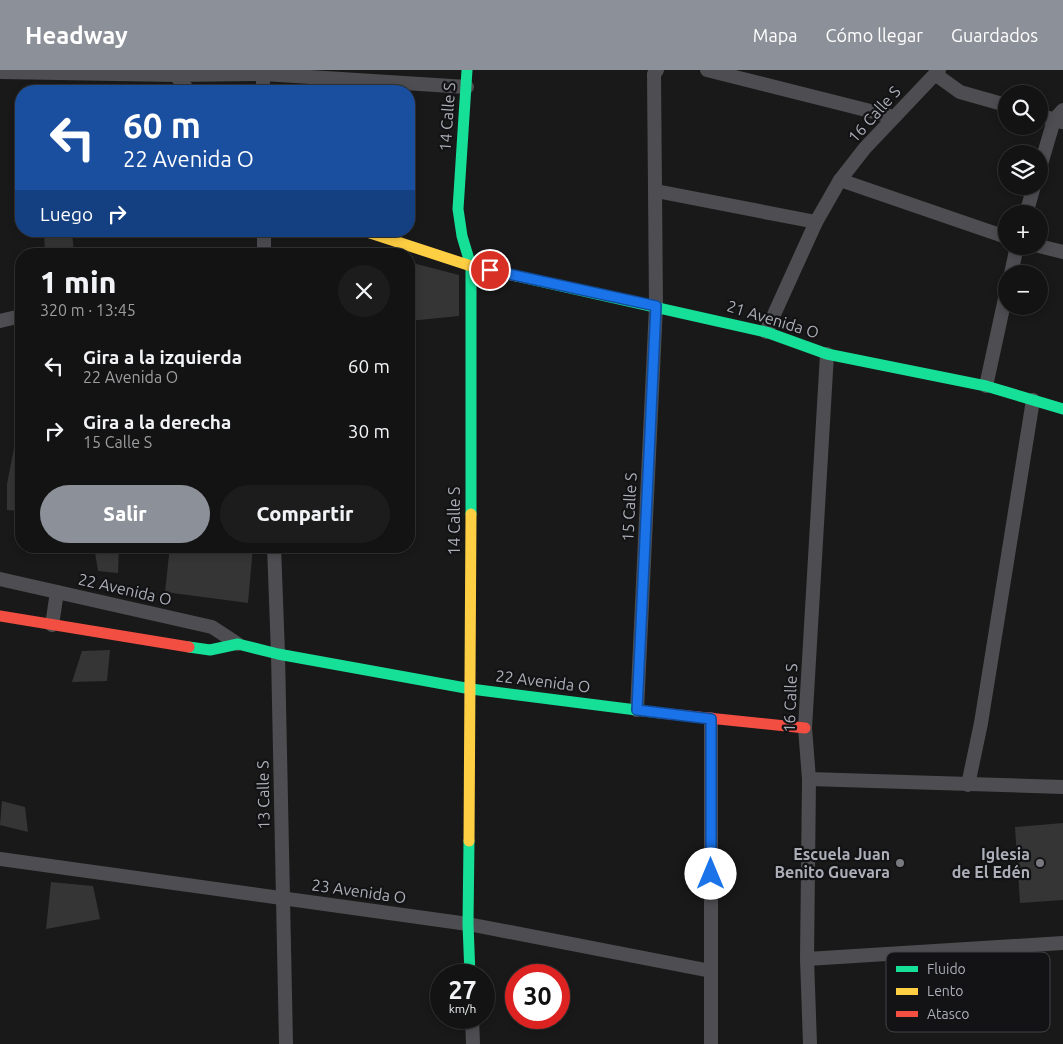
<!DOCTYPE html>
<html lang="es">
<head>
<meta charset="utf-8">
<style>
	:root { --surface:#131313; --page:#1c1c1c; --text:#f1f3f6; --muted:#9d9ea0; --line:#323233; --accent:#8c9099 }
	body { margin:0; font-family:Ubuntu,sans-serif; background:var(--page); color:var(--text); height:100vh; display:flex; flex-direction:column; font-size:19px; white-space:nowrap }
	* { box-sizing:border-box; margin:0 }
	p { font-size:16px; color:var(--muted) }
	.icon { flex:none; width:28px; height:28px; fill:none; stroke:currentColor; stroke-width:2; stroke-linecap:round; stroke-linejoin:round }
	.map { position:relative; flex:1; overflow:hidden }
	.details { position:absolute; left:15px; top:178px; width:400px; height:305px; display:flex; flex-direction:column; background:var(--surface); border-radius:20px; box-shadow:0 2px 8px #0003,0 0 0 1px var(--line) }
	.details>* { flex:none }
	.hud { position:absolute; left:15px; top:15px; width:400px; height:152px; border-radius:20px; box-shadow:0 2px 8px #0003,0 0 0 1px var(--line); background:#1a4fa0; color:#fff; overflow:hidden }
	.tools { position:absolute; left:998px; top:15px; display:grid; gap:10px }
	.tools a { display:grid; place-items:center; width:50px; height:50px; border-radius:50%; background:var(--surface); box-shadow:0 2px 8px #0003,0 0 0 1px var(--line); font-size:25px }
	.speed { position:absolute; left:430px; top:894px; display:flex; gap:10px; font-size:25px; font-weight:700; text-align:center }
	.speed>* { display:grid; place-content:center; width:65px; height:65px; border-radius:50%; background:var(--surface); box-shadow:0 2px 8px #0003,0 0 0 1px var(--line); line-height:1 }
	.speed small { font-size:12px; font-weight:400 }
	.speed .limit { border:8px solid #d22; background:#fff; color:#111 }
	.pin { position:absolute; display:grid; place-items:center; width:42px; height:42px; color:#fff; margin:-21px; border:2px solid #fff; border-radius:50%; box-shadow:0 1px 5px #0007 }
	.me { position:absolute; width:55px; margin:-28px; rotate:0deg; stroke-linejoin:round; filter:drop-shadow(0 0 4px #0008) }
	.turn { display:flex; align-items:center; gap:18px; height:105px; padding:0 25px; font-size:22px }
	.turn .icon { width:65px; height:65px; stroke-width:2.5 }
	.turn b { display:block; font-size:35px; line-height:42px }
	.then { display:flex; align-items:center; height:48px; padding:0 25px; background:#0003; gap:10px; font-size:19px }
	.round { display:grid; place-items:center; flex:none; width:52px; height:52px; border-radius:26px; background:var(--page) }
	.headline { display:flex; align-items:center; justify-content:space-between; height:85px; padding:0 25px }
	h1 { font-size:30px; font-weight:800; line-height:38px }
	.cta { display:flex; gap:10px; margin-top:auto; padding:10px 25px }
	.cta a { flex:1; height:58px; border-radius:30px; background:var(--accent); color:#fff; font-size:20px; font-weight:800; line-height:58px; text-align:center }
	.cta a+a { background:var(--page); color:var(--text) }
	ul { padding:0; list-style:none }
	li { display:flex; align-items:center; gap:15px; height:65px; padding:0 25px }
	li div { flex:1 }
	li b { display:block; font-size:19px }
	li em { font-style:normal }
	header { display:flex; align-items:center; gap:30px; box-sizing:border-box; height:70px; padding:0 25px; background:var(--accent); color:#fff }
	header strong { font-size:24px }
	nav { display:flex; gap:28px; margin-inline-start:auto; font-size:18px }
	.map>svg:first-child { display:block }
</style>
</head>
<body>
<header>
<strong>Headway</strong>
<nav><a>Mapa</a><a>Cómo llegar</a><a>Guardados</a></nav>
</header>
<div class="map">
<svg width="1063" height="974" viewBox="0 0 1063 974">
	<rect width="100%" height="100%" fill="#191919"/>
	<g fill="#353536">
		<path d="M 44,161 L 72,161 L 74,184 L 45,184 Z"/>
		<path d="M 409,192 L 459,205 L 459,246 L 409,251 Z"/>
		<path d="M 15,373 L 21,373 L 21,441 L 7,440 L 7,414 Z"/>
		<path d="M 94,476 L 119,476 L 118,503 L 98,501 Z"/>
		<path d="M 170,476 L 253,476 L 248,533 L 165,522 Z"/>
		<path d="M 110,580 L 107,611 L 72,612 L 82,581 Z"/>
		<path d="M 2,731 L 25,737 L 28,762 L 0,755 Z"/>
		<path d="M 1063,753 L 1063,830 L 1020,833 L 1015,757 Z"/>
		<path d="M 51,812 L 93,816 L 100,849 L 46,859 Z"/>
	</g>
	<g fill="none" stroke-linecap="round" stroke-linejoin="round">
		<g stroke="#4e4e52" stroke-width="14">
			<path d="M 263,0 L 263,21"/>
			<path d="M 707,0 L 894,47"/>
			<path d="M 172,1 L 189,21"/>
			<path d="M 0,2 L 176,5 L 263,4 L 467,17"/>
			<path d="M 935,4 L 960,22 L 1006,35"/>
			<path d="M 1039,45 L 1062,52"/>
			<path d="M 1039,101 L 1054,50 L 1063,40"/>
			<path d="M 840,110 L 1006,167"/>
			<path d="M 656,121 L 816,152"/>
			<path d="M 1026,144 L 1034,116"/>
			<path d="M 264,161 L 264,184"/>
			<path d="M 1039,176 L 1063,182"/>
			<path d="M 1011,204 L 1017,176"/>
			<path d="M 0,251 L 21,246"/>
			<path d="M 766,262 L 816,152 L 840,110 L 865,78 L 939,0"/>
			<path d="M 986,316 L 1006,224"/>
			<path d="M 274,476 L 278,584 L 286,974"/>
			<path d="M 0,509 L 212,557 L 238,574"/>
			<path d="M 52,555 L 57,522"/>
			<path d="M 637,640 L 656,236 L 654,4 L 657,0"/>
			<path d="M 809,709 L 1063,717"/>
			<path d="M 968,715 L 981,653 L 1033,330"/>
			<path d="M 0,789 L 468,854 L 711,901"/>
			<path d="M 807,889 L 1063,873"/>
			<path d="M 472,948 L 473,974"/>
			<path d="M 711,974 L 711,649"/>
			<path d="M 810,974 L 807,889 L 809,709 L 805,658 L 827,284"/>
		</g>
		<g stroke="#16e098" stroke-width="11">
			<path d="M 467,0 L 458,139 L 462,166 L 471,196 L 471,444"/>
			<path d="M 516,206 L 766,262 L 827,284 L 986,316 L 1063,339"/>
			<path d="M 189,577 L 210,580 L 238,574 L 278,584 L 471,619 L 660,643"/>
			<path d="M 469,771 L 468,854 L 470,905"/>
		</g>
		<g stroke="#ffcf43" stroke-width="11">
			<path d="M 364,161 L 471,196 L 516,206"/>
			<path d="M 469,771 L 471,444"/>
		</g>
		<g stroke="#f24e42" stroke-width="11">
			<path d="M 0,546 L 189,577"/>
			<path d="M 660,643 L 805,658"/>
		</g>
	</g>
	<g fill="none" stroke-linecap="round" stroke-linejoin="round">
		<g stroke="#114b97" stroke-width="12">
			<path id="route" d="M 490,200 L 656,236 L 637,640 L 711,649 L 711,804"/>
		</g>
		<use href="#route" stroke="#1a73e8" stroke-width="9"/>
	</g>
	<g fill="#797a80" stroke="#131315" stroke-width="2">
		<circle cx="900" cy="793" r="5"/>
		<circle cx="1040" cy="793" r="5"/>
	</g>
	<g text-anchor="middle" stroke-width="4.5" stroke-linejoin="round" paint-order="stroke">
		<g font-size="16" fill="#acafb8" stroke="#131315">
			<text transform="translate(874 44) rotate(-48)" y="6">16 Calle S</text>
			<text transform="translate(447 47) rotate(-86)" y="6">14 Calle S</text>
			<text transform="translate(773 249) rotate(17)" y="6">21 Avenida O</text>
			<text transform="translate(629 437) rotate(-87)" y="6">15 Calle S</text>
			<text transform="translate(454 451) rotate(-90)" y="6">14 Calle S</text>
			<text transform="translate(125 519) rotate(13)" y="6">22 Avenida O</text>
			<text transform="translate(543 611) rotate(7)" y="6">22 Avenida O</text>
			<text transform="translate(790 628) rotate(-88)" y="6">16 Calle S</text>
			<text transform="translate(263 725) rotate(-91)" y="6">13 Calle S</text>
			<text transform="translate(359 821) rotate(8)" y="6">23 Avenida O</text>
		</g>
		<g font-size="16" font-weight="bold" fill="#acafb8" stroke="#131315" text-anchor="end">
			<text x="890" y="790">Escuela Juan<tspan x="890" dy="18">Benito Guevara</tspan></text>
			<text x="1030" y="790">Iglesia<tspan x="1030" dy="18">de El Edén</tspan></text>
		</g>
	</g>
	<rect x="886" y="882" width="164" height="80" rx="8" fill="#131315" stroke="#414246" stroke-width="1"/>
	<rect x="896" y="896" width="22" height="6" fill="#16e098"/>
	<rect x="896" y="918" width="22" height="7" fill="#ffcf43"/>
	<rect x="896" y="941" width="22" height="6" fill="#f24e42"/>
	<g font-size="14" fill="#acafb8">
		<text x="927" y="904">Fluido</text>
		<text x="927" y="926">Lento</text>
		<text x="927" y="949">Atasco</text>
	</g>
</svg>
<div class="tools">
<a><svg class="icon" aria-label="search" viewBox="0 0 24 24"><circle cx="10" cy="10" r="6"/><path d="M15 15l6 6"/></svg></a>
<a><svg class="icon" aria-label="layers" viewBox="0 0 24 24"><path d="M12 4l9 5-9 5-9-5zM3 14l9 5 9-5"/></svg></a>
<a>+</a>
<a>−</a>
</div>
<div class="speed"><div>27<small>km/h</small></div><div class="limit">30</div></div>
<div class="pin" style="left:490px;top:200px;background:#d93025"><svg class="icon" aria-label="arrive" viewBox="0 0 24 24"><path d="M6 21V4h12l-3 4 3 4H6"/></svg></div>
<svg class="me" style="left:711px;top:804px" viewBox="-20 -20 40 40"><circle r="19" fill="#fff"/><path d="M0-13L10 11 0 6-10 11z" fill="#1a73e8"/></svg>
<div class="hud">
<div class="turn"><svg class="icon" aria-label="left" viewBox="0 0 24 24"><path d="M17 20v-9H6M10 6l-5 5 5 5"/></svg><div><b>60 m</b>22 Avenida O</div></div>
<div class="then">Luego<svg class="icon" aria-label="right" viewBox="0 0 24 24"><path d="M7 20v-9h11M14 6l5 5-5 5"/></svg></div>
</div>
<section class="details">
<div class="headline"><div><h1>1 min</h1><p>320 m · 13:45</p></div><a class="round"><svg class="icon" aria-label="close" viewBox="0 0 24 24"><path d="M6 6l12 12M18 6L6 18"/></svg></a></div>
<ul>
<li><svg class="icon" aria-label="left" viewBox="0 0 24 24"><path d="M17 20v-9H6M10 6l-5 5 5 5"/></svg><div><b>Gira a la izquierda</b><p>22 Avenida O</p></div><em>60 m</em></li>
<li><svg class="icon" aria-label="right" viewBox="0 0 24 24"><path d="M7 20v-9h11M14 6l5 5-5 5"/></svg><div><b>Gira a la derecha</b><p>15 Calle S</p></div><em>30 m</em></li>
</ul>
<div class="cta"><a>Salir</a><a>Compartir</a></div>
</section>
</div>
</body>
</html>
